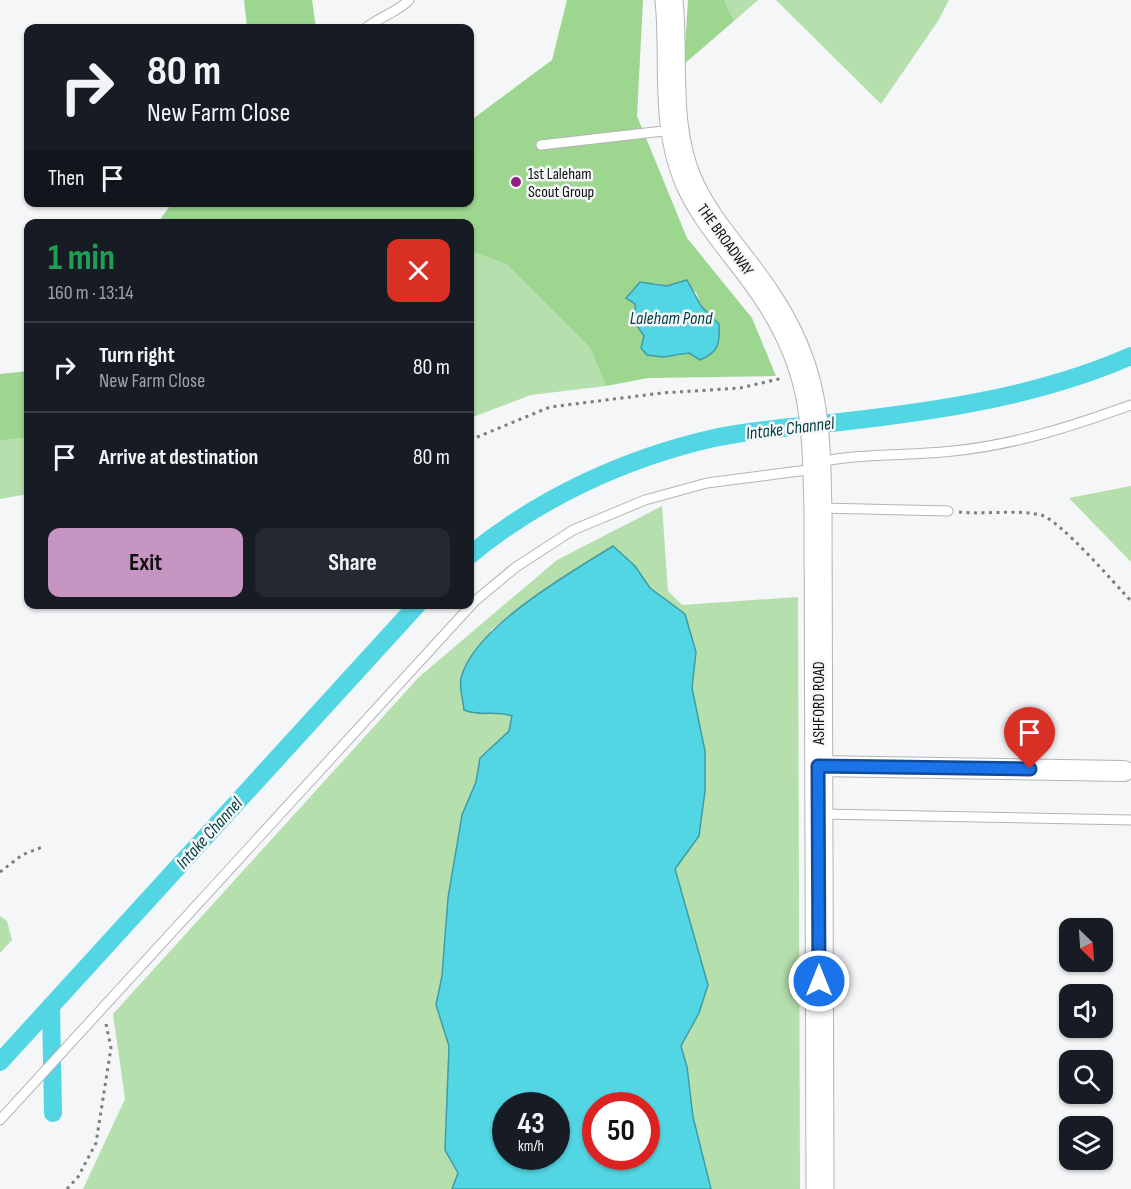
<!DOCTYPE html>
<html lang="en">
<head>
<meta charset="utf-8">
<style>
	:root { --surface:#171b24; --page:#242831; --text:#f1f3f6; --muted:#9ea1a6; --line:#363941; --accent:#c694c0 }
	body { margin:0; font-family:"Sofia Sans Condensed",sans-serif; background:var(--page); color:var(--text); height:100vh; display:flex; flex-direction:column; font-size:22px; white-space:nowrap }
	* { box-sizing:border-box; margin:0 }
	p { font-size:20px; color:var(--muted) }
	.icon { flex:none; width:33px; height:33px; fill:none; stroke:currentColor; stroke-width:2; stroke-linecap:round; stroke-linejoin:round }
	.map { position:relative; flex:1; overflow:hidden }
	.sheet { position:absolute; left:24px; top:219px; width:450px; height:390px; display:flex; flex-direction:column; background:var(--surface); border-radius:12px; box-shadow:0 2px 4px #0004 }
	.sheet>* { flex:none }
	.banner { position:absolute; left:24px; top:24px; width:450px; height:183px; border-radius:12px; box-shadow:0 2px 4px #0004; background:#171b24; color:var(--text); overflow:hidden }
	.needle { width:39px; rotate:155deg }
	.tools { position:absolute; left:1059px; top:918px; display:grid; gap:12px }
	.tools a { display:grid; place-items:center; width:54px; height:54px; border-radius:12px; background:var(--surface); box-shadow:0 2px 4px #0004; font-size:30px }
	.speed { position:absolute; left:492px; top:1092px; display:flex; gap:12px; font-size:30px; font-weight:700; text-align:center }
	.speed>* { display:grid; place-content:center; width:78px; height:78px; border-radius:50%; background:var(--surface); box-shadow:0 2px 4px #0004; line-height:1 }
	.speed small { font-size:15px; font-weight:400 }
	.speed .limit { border:9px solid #d22; background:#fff; color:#111 }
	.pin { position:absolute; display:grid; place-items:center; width:51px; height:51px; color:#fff; margin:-62px -26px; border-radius:50% 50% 50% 0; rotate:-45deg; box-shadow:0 0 6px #0007 }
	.pin .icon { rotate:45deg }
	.me { position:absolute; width:66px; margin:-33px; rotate:0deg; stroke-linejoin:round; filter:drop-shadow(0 0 4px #0008) }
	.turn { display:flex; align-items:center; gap:21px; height:126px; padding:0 24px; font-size:27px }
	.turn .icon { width:78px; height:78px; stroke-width:2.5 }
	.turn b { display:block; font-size:42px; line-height:51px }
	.then { display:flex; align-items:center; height:57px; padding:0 24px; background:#0003; gap:12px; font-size:22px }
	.round { display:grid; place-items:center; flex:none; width:63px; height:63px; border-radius:12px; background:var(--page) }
	.summary { display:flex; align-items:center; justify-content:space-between; height:102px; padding:0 24px }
	h1 { font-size:36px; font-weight:700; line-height:45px; color:#1e9e55 }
	.action { display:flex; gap:12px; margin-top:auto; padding:12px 24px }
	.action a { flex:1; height:69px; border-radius:12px; background:var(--accent); color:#111; font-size:24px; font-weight:700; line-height:69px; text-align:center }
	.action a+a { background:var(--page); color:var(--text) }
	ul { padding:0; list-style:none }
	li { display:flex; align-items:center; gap:18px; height:90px; padding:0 24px; border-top:2px solid var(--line) }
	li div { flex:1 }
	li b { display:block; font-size:22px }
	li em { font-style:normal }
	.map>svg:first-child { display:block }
</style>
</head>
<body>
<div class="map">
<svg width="1131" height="1189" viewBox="0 0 1131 1189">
	<rect width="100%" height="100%" fill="#f5f6f7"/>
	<g fill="#b5dfac">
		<path d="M 724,0 L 758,0 L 734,21 Z"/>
		<path d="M 776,0 L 949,0 L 938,21 L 881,104 Z"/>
		<path d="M 470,251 L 506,264 L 590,348 L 606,386 L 531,395 L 470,418 Z"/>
		<path d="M 28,437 L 28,494 L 0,499 L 0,441 Z"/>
		<path d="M 1131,486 L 1131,562 L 1069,498 Z"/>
		<path d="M 662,506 L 668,591 L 682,605 L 798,597 L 800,1189 L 711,1189 L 693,1117 L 687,1067 L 681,1046 L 699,1013 L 675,869 L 699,836 L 705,751 L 692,688 L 696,652 L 685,614 L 650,588 L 635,566 L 613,546 L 554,584 L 491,630 L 473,714 L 496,711 L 512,716 L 509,731 L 480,758 L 476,782 L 462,815 L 448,898 L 442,976 L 436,1005 L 449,1046 L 445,1150 L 458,1173 L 452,1189 L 83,1189 L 125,1099 L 113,1014 L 419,677 L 557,560 Z"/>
		<path d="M 0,916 L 7,921 L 12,940 L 0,953 Z"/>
	</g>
	<g fill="#9cd68f" fill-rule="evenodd">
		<path d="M 244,0 L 312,0 L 316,28 L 247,28 Z"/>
		<path d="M 567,0 L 643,0 L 637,116 L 687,238 L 752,318 L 776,376 L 648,378 L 606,386 L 590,348 L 506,264 L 470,251 L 470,224 L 157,224 L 172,203 L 470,202 L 470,121 L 552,60 ZM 654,283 L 696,292 L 701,306 L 719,324 L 689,353 L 678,356 L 644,336 L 636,324 L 635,303 Z"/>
		<path d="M 688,0 L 724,0 L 734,21 L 684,64 Z"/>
		<path d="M 28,371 L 28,437 L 0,441 L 0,374 Z"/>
	</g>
	<g fill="#53d6e4" stroke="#3f9ba4" stroke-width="1.5" fill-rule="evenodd">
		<path d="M 687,280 L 701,306 L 719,324 C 720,344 719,352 700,360 L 689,353 L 663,357 L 647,355 L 641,348 L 644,336 L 636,324 L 635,304 L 626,298 L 640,282 L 667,286 Z"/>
		<path d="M 613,546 L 635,566 L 650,588 L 685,614 L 696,652 L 692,688 L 705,751 L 705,791 L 699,836 L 675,869 L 708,985 L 699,1013 L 681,1046 L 687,1067 L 693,1117 L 711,1189 L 452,1189 L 458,1173 L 445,1150 L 449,1046 L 436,1005 L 442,976 L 448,898 L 462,815 L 476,782 L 480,758 L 509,731 L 512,716 C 495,710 479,717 464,710 C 463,700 459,687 461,678 C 474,627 570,573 613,546 ZM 506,1106 L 556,1106 L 556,1156 L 506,1156 ZM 596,1106 L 646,1106 L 646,1156 L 596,1156 Z"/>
	</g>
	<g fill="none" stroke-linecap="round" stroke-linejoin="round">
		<g stroke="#53d6e4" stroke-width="18">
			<path d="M 470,555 C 539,498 626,458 714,438 C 755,429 798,427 840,422 C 938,411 1040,396 1131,356"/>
			<path d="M 51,1007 L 53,1113"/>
			<path d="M 0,1062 L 418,604"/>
		</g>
		<g stroke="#b3b4b5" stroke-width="11">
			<g id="service">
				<path d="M 366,28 C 379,17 396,13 409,0"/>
				<path d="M 541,145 L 672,130"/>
				<path d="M 820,462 C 863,453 908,456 953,451 C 1014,445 1073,426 1131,405"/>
				<path d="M 821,508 L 948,511"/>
				<path d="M 821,814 L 1131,820"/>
				<path d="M 0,1120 L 475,601 L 516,567 L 573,530 L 645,500 L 707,483 L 815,469"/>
			</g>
		</g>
		<g stroke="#b3b4b5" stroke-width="22">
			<path id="minor" d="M 817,766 L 1124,771"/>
		</g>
		<g stroke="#b3b4b5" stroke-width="29">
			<path id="secondary" d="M 669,0 C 675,59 664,123 688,180 C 707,224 741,256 767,296 C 817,371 816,426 818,513 L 820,1189"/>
		</g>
		<g stroke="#7c7d7d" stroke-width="3" stroke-dasharray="3 4.5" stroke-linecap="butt">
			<path d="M 470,440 L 550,407 L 662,393 L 740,388 L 783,378"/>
			<path d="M 959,512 C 986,515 1014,509 1041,515 C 1060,520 1115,584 1131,601"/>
			<path d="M 0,872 L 22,855 L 45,846"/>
			<path d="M 67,1189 L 78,1177 L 96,1143 L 111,1048 L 106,1024"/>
		</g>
		<use href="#service" stroke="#fff" stroke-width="9"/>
		<use href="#minor" stroke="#fff" stroke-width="20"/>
		<use href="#secondary" stroke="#fff" stroke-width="27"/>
	</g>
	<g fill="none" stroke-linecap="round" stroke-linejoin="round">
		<g stroke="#114b97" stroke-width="15">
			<path id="route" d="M 819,981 L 818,766 L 1030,769"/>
		</g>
		<use href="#route" stroke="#1a73e8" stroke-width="10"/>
	</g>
	<circle fill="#911f7f" stroke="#f5f6f7" stroke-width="2" cx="516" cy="182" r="6"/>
	<g text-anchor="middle" stroke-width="5" stroke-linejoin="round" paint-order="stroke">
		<g font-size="16" fill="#101010" stroke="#f5f6f7" text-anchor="start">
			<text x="528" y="179">1st Laleham<tspan x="528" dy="18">Scout Group</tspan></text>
		</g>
		<g font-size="16" fill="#101010" stroke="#f5f6f7">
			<text transform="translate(726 239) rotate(54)" y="6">THE BROADWAY</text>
			<text transform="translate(818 703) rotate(-90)" y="6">ASHFORD ROAD</text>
		</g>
		<g font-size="18" font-style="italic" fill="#003d43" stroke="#f5f6f7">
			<text x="671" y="324">Laleham Pond</text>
			<text transform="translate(790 428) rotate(-7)" y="6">Intake Channel</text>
			<text transform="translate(209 833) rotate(-48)" y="6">Intake Channel</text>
		</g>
	</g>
</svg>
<div class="tools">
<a><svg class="needle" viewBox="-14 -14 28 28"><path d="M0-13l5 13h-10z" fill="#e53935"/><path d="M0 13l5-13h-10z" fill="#9ea1a6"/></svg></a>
<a><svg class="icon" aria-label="sound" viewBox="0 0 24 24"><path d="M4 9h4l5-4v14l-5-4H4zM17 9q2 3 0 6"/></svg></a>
<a><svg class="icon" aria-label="search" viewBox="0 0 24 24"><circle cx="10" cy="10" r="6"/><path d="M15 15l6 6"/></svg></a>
<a><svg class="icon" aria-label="layers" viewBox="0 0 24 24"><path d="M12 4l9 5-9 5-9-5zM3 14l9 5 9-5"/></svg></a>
</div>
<div class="speed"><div>43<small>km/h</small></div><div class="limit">50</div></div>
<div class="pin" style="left:1030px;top:769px;background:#d93025"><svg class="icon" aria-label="arrive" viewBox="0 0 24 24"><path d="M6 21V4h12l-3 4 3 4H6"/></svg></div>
<svg class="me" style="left:819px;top:981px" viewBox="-20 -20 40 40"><circle r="17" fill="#1a73e8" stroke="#fff" stroke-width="3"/><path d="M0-11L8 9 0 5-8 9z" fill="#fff"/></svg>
<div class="banner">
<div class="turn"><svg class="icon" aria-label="right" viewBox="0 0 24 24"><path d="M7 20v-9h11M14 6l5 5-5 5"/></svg><div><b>80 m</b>New Farm Close</div></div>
<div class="then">Then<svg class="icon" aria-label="arrive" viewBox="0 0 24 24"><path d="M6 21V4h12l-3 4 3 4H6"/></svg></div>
</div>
<section class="sheet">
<div class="summary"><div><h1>1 min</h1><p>160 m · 13:14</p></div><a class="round" style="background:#d93025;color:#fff"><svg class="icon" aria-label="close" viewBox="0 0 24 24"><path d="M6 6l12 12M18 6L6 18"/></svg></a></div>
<ul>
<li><svg class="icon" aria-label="right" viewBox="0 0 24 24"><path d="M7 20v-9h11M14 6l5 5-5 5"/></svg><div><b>Turn right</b><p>New Farm Close</p></div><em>80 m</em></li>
<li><svg class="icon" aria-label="arrive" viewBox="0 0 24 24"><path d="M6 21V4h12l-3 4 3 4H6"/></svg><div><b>Arrive at destination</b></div><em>80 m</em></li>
</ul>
<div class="action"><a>Exit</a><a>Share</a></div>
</section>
</div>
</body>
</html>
